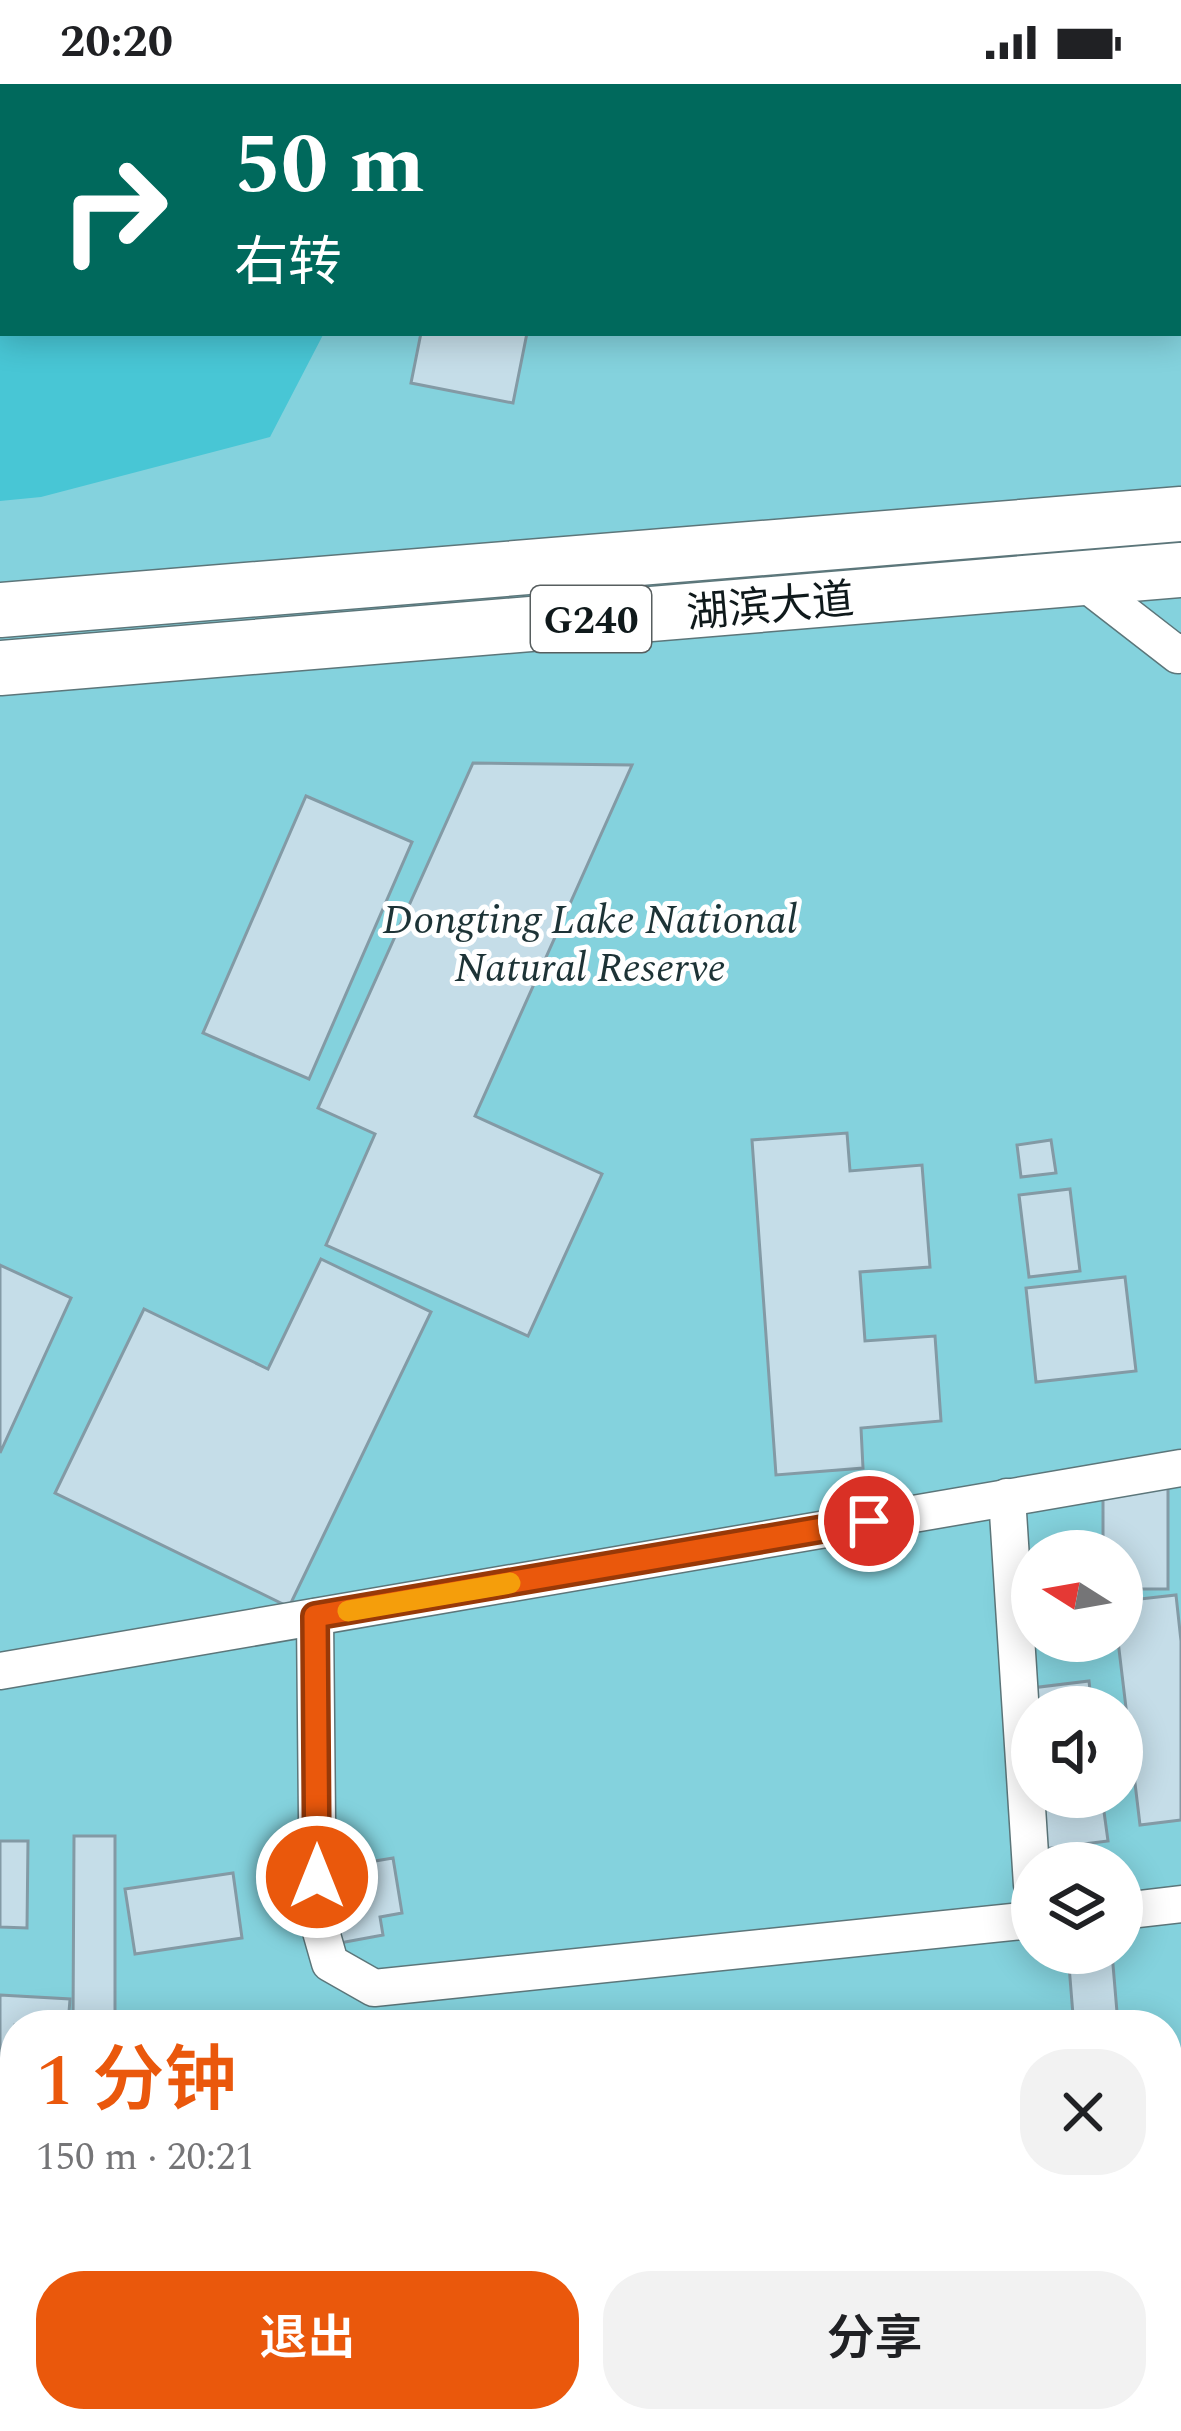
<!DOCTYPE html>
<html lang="zh">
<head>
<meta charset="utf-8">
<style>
	:root { --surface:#fff; --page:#f2f2f2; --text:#202124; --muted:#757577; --accent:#ea580c }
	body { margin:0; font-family:Spectral,"Noto Sans SC",serif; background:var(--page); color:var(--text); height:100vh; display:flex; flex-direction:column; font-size:45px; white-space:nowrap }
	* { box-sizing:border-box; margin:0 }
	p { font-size:39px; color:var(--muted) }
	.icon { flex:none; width:66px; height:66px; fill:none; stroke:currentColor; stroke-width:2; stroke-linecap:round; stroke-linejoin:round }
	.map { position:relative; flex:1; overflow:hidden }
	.side { position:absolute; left:0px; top:1926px; width:1182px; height:423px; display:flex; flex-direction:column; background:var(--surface); border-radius:48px 48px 0 0; box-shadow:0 6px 30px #0003 }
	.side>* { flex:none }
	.top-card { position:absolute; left:0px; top:0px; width:1182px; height:252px; box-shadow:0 6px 30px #0003; background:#00695c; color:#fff; overflow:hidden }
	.needle { width:78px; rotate:281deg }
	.tools { position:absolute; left:1011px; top:1446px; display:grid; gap:24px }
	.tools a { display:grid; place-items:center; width:132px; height:132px; border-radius:50%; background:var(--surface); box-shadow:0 6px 30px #0003; font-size:60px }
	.pin { position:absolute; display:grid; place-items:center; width:102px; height:102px; color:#fff; margin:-51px; border:6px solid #fff; border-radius:50%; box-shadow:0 3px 12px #0007 }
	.me { position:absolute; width:132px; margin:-66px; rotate:0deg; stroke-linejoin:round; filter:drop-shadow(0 0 9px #0008) }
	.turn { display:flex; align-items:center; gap:42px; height:252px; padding:0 36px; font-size:54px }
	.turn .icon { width:156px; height:156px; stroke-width:2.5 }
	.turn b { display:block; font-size:84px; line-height:102px }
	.round { display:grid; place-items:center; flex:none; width:126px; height:126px; border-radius:48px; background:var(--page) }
	.summary { display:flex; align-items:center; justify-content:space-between; height:204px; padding:0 36px }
	h1 { font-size:72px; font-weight:600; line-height:90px; color:var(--accent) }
	.primary-button { display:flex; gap:24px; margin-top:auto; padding:24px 36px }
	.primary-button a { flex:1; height:138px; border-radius:48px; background:var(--accent); color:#fff; font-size:48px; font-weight:600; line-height:138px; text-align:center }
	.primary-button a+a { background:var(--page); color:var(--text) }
	.status { display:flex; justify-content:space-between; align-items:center; height:84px; padding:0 60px; background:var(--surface); direction:ltr }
	.status svg { height:33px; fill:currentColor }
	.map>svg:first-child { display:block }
</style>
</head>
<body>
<div class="status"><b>20:20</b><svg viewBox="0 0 49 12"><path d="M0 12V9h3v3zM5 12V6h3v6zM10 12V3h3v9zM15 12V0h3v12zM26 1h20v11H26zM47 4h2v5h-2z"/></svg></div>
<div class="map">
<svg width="1181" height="2347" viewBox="0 0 1181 2347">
	<rect width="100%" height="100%" fill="#ddf9fd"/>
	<path fill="#84d2dd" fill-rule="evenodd" d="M 0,0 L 1181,0 L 1181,2347 L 0,2347 ZM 3,3 L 1179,3 L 1179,249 L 3,249 ZM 1032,1467 L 1122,1467 L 1122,1557 L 1032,1557 ZM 1032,1623 L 1122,1623 L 1122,1713 L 1032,1713 ZM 1032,1779 L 1122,1779 L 1122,1869 L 1032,1869 ZM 15,1941 L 1167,1941 L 1167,2334 L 15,2334 Z"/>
	<g fill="#48c6d5">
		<path d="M 0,0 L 409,0 L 3,3 L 3,249 L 324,249 L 270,353 L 41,413 L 0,417 Z"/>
		<path d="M 15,2305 L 15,2334 L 508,2334 L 542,2347 L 0,2347 L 0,2312 Z"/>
	</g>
	<g fill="#c5dde8" stroke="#839aa5" stroke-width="3">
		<path d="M 473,0 L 651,0 L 651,3 L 472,3 Z"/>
		<path d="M 1096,0 L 1181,0 L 1181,93 L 1179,3 Z"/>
		<path d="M 421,249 L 527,249 L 513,319 L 411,299 Z"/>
		<path d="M 473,679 L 632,681 L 475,1032 L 602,1090 L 528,1252 L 326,1161 L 375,1050 L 318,1024 Z"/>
		<path d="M 306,712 L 412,758 L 309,995 L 203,949 Z"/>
		<path d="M 847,1049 L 850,1087 L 922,1081 L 930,1183 L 860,1188 L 865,1257 L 935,1252 L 941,1337 L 861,1344 L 863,1384 L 776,1391 L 752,1056 Z"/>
		<path d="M 1051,1056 L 1056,1089 L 1021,1093 L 1017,1061 Z"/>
		<path d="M 1070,1105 L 1080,1187 L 1029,1193 L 1019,1111 Z"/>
		<path d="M 321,1175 L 431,1228 L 289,1523 L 55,1409 L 144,1225 L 268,1285 Z"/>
		<path d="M 0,1181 L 71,1214 L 0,1369 Z"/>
		<path d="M 1125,1193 L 1136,1287 L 1036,1298 L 1026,1204 Z"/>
		<path d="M 1103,1390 L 1168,1390 L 1168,1505 L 1122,1505 L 1122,1467 L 1103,1467 Z"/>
		<path d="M 1176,1511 L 1181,1557 L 1181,1736 L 1140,1741 L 1118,1557 L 1122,1557 L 1122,1517 Z"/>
		<path d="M 1089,1597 L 1092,1623 L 1032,1623 L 1032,1713 L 1102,1713 L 1108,1757 L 1035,1766 L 1015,1606 Z"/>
		<path d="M 74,1752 L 115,1752 L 115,1941 L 73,1941 Z"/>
		<path d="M 0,1757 L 28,1757 L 27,1844 L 0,1843 Z"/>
		<path d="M 393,1774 L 402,1829 L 380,1833 L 383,1851 L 329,1861 L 316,1787 Z"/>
		<path d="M 233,1789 L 242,1854 L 135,1870 L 125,1805 Z"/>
		<path d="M 1068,1869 L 1112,1869 L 1117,1928 L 1073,1931 Z"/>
		<path d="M 0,1911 L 70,1915 L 68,1941 L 15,1941 L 15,2010 L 0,2009 Z"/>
	</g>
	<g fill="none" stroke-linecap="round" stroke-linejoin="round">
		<g stroke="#5c767a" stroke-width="39">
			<g id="minor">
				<path d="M 1080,495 L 1178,571 L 1181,568"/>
				<path d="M 1007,1413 L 1032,1801"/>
				<path d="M 315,1533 L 318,1837 L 330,1879 L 374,1904 L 1032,1836"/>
				<path d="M 0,1587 L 1181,1384"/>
				<path d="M 1122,1827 L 1181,1820"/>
				<path d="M 0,2192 L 15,2190"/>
				<path d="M 526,2334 L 537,2347"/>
			</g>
		</g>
		<g stroke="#5c767a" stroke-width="57">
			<g id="highway">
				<path d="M 0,526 L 1181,430"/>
				<path d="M 0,584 L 1181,486"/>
			</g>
		</g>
		<use href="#minor" stroke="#fff" stroke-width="36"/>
		<use href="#highway" stroke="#fff" stroke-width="54"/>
	</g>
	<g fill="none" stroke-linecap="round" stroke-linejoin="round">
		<g stroke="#983908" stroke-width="30">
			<path id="route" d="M 317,1793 L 315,1532 L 869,1437"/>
		</g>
		<use href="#route" stroke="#ea580c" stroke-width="21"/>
		<path stroke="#f59e0b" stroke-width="21" d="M 348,1527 L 510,1499"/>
	</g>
	<g text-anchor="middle" stroke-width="10" stroke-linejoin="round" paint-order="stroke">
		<rect fill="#fff" stroke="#575e5f" stroke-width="3" x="531" y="502" width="120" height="66" rx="9"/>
		<g font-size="39" font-weight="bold" fill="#0f191b">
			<text x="591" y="549">G240</text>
		</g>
		<g font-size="42" fill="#0f191b" stroke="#fff">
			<text transform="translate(770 521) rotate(-5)" y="15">湖滨大道</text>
		</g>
		<g font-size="42" font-style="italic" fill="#1d3336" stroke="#fff">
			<text x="590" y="849">Dongting Lake National<tspan x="590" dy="48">Natural Reserve</tspan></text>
		</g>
	</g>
</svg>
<div class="tools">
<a><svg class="needle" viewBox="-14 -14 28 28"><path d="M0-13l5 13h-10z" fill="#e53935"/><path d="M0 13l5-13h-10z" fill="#757577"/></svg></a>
<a><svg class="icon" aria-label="sound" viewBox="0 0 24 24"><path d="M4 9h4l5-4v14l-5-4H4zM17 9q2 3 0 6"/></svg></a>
<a><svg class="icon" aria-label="layers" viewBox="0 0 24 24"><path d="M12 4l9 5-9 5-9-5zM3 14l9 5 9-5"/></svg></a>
</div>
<div class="pin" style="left:869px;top:1437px;background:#d93025"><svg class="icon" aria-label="arrive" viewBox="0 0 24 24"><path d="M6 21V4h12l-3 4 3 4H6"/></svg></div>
<svg class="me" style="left:317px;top:1793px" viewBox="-20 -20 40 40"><circle r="17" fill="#ea580c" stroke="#fff" stroke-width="3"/><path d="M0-11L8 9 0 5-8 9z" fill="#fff"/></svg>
<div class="top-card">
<div class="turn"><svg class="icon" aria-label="right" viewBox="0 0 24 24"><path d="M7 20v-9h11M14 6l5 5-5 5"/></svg><div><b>50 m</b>右转</div></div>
</div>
<section class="side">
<div class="summary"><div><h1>1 分钟</h1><p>150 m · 20:21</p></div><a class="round"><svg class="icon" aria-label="close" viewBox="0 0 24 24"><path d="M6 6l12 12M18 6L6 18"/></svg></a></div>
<div class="primary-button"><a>退出</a><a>分享</a></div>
</section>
</div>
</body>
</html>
